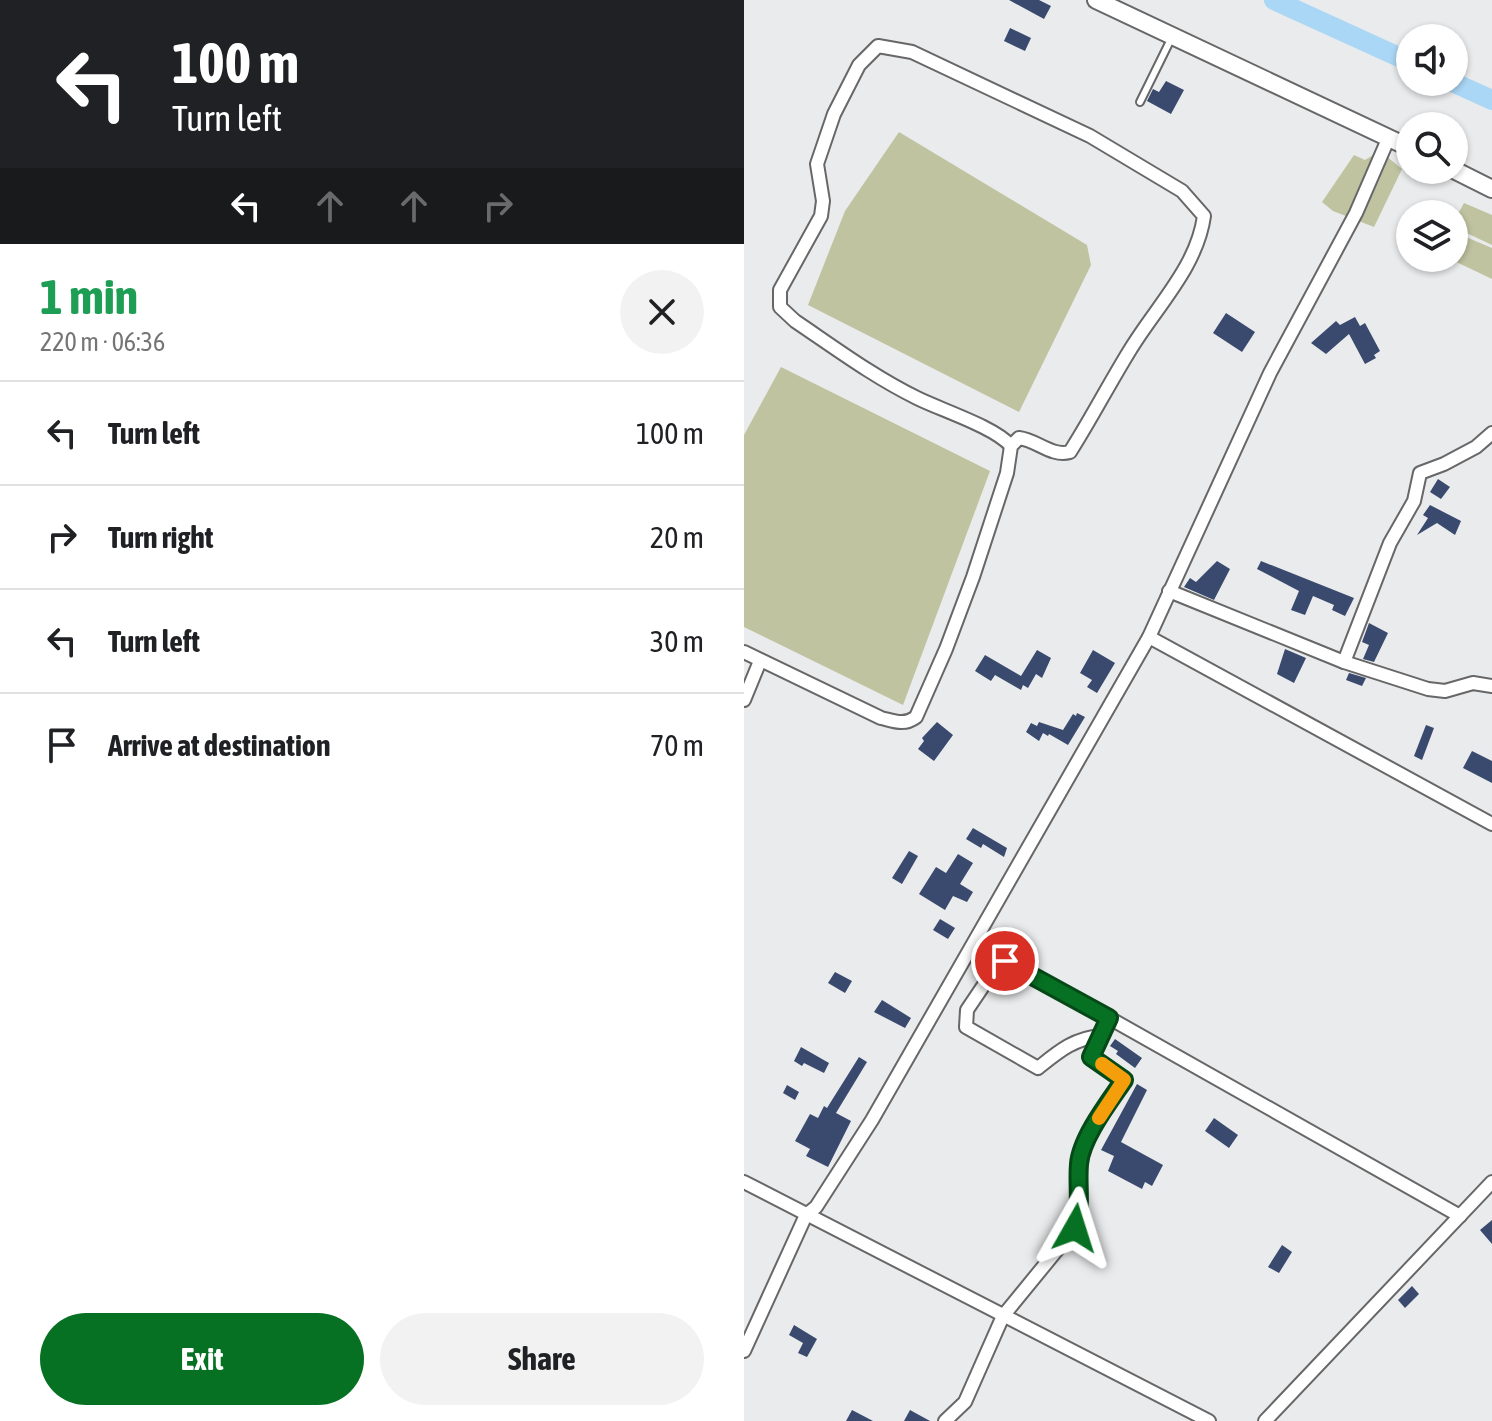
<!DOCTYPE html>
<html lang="en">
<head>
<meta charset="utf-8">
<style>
	:root { --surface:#fff; --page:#f2f2f2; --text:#202124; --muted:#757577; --line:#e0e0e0; --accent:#067123 }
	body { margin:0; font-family:"Asap Condensed",sans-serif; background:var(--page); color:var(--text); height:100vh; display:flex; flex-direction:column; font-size:30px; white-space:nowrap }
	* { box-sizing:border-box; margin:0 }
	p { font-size:26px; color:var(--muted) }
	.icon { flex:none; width:44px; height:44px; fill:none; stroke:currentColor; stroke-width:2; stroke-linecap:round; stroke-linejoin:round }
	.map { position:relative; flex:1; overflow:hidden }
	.sheet { display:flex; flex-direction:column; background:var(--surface); width:744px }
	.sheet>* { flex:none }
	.top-card { background:#202124; color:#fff; overflow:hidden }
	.fabs { position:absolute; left:652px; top:24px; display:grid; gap:16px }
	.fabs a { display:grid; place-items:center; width:72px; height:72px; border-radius:50%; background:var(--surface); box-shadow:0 2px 6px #0004; font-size:40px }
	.pin { position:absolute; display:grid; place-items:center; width:68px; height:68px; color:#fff; margin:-34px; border:4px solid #fff; border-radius:50%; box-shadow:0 2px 8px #0007 }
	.me { position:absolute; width:88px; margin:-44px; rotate:6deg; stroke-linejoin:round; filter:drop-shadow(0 0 6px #0008) }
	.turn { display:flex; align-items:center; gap:28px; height:168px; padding:0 40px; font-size:36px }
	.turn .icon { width:104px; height:104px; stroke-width:2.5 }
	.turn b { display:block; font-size:56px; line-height:68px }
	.lanes { display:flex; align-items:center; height:76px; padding:0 40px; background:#0003; justify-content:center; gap:40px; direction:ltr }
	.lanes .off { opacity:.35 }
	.round { display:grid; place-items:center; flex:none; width:84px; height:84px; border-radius:42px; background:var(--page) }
	.summary { display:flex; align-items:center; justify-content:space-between; height:136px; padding:0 40px }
	h1 { font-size:48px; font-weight:700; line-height:60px; color:#1e9e55 }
	.button { display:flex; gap:16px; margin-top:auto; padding:16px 40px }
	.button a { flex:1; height:92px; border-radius:48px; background:var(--accent); color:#fff; font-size:32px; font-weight:700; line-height:92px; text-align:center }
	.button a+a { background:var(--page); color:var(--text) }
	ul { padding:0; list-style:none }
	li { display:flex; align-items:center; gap:24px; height:104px; padding:0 40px; border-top:2px solid var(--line) }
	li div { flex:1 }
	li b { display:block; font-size:30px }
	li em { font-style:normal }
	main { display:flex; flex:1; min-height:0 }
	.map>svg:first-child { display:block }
</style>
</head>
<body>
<main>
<section class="sheet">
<div class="top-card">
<div class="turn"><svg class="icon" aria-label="left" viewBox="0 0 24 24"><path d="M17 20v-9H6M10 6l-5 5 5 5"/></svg><div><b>100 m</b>Turn left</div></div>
<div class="lanes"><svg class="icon" aria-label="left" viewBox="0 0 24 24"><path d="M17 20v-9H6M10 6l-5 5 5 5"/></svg><svg class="icon off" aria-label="ahead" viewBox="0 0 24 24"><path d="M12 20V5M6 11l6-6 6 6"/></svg><svg class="icon off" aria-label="ahead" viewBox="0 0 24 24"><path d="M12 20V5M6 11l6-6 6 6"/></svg><svg class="icon off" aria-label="right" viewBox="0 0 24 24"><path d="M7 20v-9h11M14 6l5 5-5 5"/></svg></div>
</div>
<div class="summary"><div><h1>1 min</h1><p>220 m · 06:36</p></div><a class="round"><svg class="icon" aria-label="close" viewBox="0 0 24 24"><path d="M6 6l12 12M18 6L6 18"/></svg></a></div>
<ul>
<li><svg class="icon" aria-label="left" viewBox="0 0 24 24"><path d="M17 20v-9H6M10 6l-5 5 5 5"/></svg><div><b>Turn left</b></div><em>100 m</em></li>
<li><svg class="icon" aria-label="right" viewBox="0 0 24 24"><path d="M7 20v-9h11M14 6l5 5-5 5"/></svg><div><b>Turn right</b></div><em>20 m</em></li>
<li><svg class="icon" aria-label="left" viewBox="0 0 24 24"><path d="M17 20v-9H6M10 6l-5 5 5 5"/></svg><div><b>Turn left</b></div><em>30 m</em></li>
<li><svg class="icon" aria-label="arrive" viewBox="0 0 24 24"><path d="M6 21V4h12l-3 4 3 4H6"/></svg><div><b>Arrive at destination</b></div><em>70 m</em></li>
</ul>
<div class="button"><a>Exit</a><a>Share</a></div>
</section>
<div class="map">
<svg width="748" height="1421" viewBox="0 0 748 1421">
	<rect width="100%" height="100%" fill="#eaebec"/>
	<g fill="#bfc3a0">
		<path d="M 155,132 L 343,245 L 347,265 L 275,412 L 64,305 L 101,211 Z"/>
		<path d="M 636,151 L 658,169 L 630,227 L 589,211 L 578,202 L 610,155 L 621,160 Z"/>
		<path d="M 720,203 L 748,215 L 748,245 L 710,227 L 710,221 Z"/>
		<path d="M 710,232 L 748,248 L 748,279 L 704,258 L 710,258 Z"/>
		<path d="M 37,367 L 246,471 L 159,705 L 0,627 L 0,435 Z"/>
	</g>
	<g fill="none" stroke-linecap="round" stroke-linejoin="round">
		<g stroke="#aad7f5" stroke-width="20">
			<path d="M 530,0 L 666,62"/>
			<path d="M 708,82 L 748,100"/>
		</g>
	</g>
	<g fill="#394a6e">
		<path d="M 265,0 L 295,0 L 307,6 L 300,19 Z"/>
		<path d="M 266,28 L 287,38 L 281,51 L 260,41 Z"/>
		<path d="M 422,81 L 440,90 L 427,114 L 403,101 L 409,89 L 415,92 Z"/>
		<path d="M 482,313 L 511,332 L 498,352 L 469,333 Z"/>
		<path d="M 611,317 L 616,326 L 621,323 L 636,351 L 630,355 L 632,358 L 621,364 L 605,334 L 582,354 L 567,343 L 592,321 L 596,325 Z"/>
		<path d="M 694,479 L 706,487 L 697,499 L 686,492 Z"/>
		<path d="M 686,505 L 717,521 L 711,535 L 693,523 L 673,535 L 684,518 L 679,515 Z"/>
		<path d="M 473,561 L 486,569 L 470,600 L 440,587 L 446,578 L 452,582 Z"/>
		<path d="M 517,561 L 610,598 L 601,616 L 588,610 L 590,605 L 569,596 L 561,615 L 547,610 L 555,591 L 513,569 Z"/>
		<path d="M 625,623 L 644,633 L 630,662 L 619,659 L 625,645 L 618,642 Z"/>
		<path d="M 541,649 L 562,658 L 550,683 L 533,674 Z"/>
		<path d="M 293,650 L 307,658 L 298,678 L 292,674 L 284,688 L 279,685 L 277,690 L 251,675 L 247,681 L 231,671 L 241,655 L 277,676 Z"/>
		<path d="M 349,650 L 371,663 L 353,693 L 343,687 L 348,680 L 336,673 Z"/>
		<path d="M 605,673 L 622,678 L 618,686 L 602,680 Z"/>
		<path d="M 333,713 L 341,717 L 324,745 L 305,734 L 304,736 L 299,733 L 295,741 L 282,732 L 287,723 L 293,726 L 295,722 L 319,730 L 329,714 L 332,716 Z"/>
		<path d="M 193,722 L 209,735 L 190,761 L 174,749 L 180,741 L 178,738 Z"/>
		<path d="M 682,725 L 690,728 L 678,760 L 670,756 Z"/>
		<path d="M 728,751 L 748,761 L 748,783 L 719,768 Z"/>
		<path d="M 229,828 L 263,848 L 260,857 L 239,844 L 237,848 L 222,839 Z"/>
		<path d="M 165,851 L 174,856 L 158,884 L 148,878 Z"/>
		<path d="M 214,854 L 229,863 L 216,884 L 229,892 L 223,902 L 209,896 L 201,910 L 175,894 L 192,867 L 202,873 Z"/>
		<path d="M 196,919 L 211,928 L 204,939 L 189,930 Z"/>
		<path d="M 91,972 L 108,981 L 101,993 L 84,983 Z"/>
		<path d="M 138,1000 L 167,1018 L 161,1028 L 130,1012 Z"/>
		<path d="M 371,1039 L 398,1058 L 391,1068 L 372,1054 L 374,1051 L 366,1046 Z"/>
		<path d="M 57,1047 L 85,1063 L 80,1073 L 60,1063 L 58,1066 L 50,1061 Z"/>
		<path d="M 115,1057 L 123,1062 L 92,1113 L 107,1121 L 84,1167 L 62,1156 L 66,1149 L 51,1141 L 66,1114 L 74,1118 L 80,1106 L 83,1108 Z"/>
		<path d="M 393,1084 L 403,1090 L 377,1142 L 419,1165 L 408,1186 L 401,1182 L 398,1189 L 364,1171 L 370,1156 L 357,1150 Z"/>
		<path d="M 43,1085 L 55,1092 L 51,1100 L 39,1093 Z"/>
		<path d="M 470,1118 L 494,1135 L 485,1148 L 461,1131 Z"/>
		<path d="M 748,1220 L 748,1244 L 736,1230 Z"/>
		<path d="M 538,1245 L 548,1252 L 535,1273 L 524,1267 Z"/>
		<path d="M 668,1286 L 675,1294 L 661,1308 L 654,1300 Z"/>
		<path d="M 50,1325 L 73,1339 L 63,1357 L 54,1353 L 59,1343 L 45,1335 Z"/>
		<path d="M 108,1410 L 129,1421 L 102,1421 Z"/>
		<path d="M 166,1410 L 186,1421 L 160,1421 Z"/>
	</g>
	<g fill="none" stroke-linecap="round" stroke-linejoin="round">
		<g stroke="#676768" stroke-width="10">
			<path id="lane" d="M 396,102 L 427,39"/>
		</g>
		<g stroke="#676768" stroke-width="16">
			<g id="street">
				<path d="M 425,591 L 600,662 L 684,689 L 701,691 L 729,683 L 748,686"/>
				<path d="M 405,637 L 748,824"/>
				<path d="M 0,652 L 137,718 C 150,721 160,726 172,717 L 202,649 L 229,577 L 263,473 L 267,446 L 275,438 C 293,440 307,457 326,452 C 347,419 365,384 386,350 C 412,307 453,267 460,216 L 438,191 L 346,136 L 168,52 L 134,46 L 115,65 L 90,114 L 73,164 L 79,201 L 77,216 L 36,290 L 36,307 L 51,321 C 91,348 130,377 173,398 C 197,410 251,427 267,446"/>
				<path d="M 600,662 L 646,543 L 670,501 L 676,473 L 700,464 L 732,447 L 748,433"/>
				<path d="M 0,700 L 16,661"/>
				<path d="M 357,1036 C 330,1038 314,1052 294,1068 L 222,1027 L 223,1010 L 254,964 L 266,962 L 716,1216"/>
				<path d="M 0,1182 L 465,1421"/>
				<path d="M 0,1351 L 62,1215 L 72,1207 L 128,1120 L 405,637 L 526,373 L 612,213 L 645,137"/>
				<path d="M 201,1421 L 221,1402 L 259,1316 L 331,1228 C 338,1208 334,1186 335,1164 C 337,1138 365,1102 380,1080 L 347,1057 L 365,1018"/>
				<path d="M 521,1421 L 748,1182"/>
			</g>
		</g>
		<g stroke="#676768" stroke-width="20">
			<g id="secondary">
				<path d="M 352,0 L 666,148"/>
				<path d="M 710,170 L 748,189"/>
			</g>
		</g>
		<use href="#lane" stroke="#fff" stroke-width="6"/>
		<use href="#street" stroke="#fff" stroke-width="12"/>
		<use href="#secondary" stroke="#fff" stroke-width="16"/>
	</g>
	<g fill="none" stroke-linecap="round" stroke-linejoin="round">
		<g stroke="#044917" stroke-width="20">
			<path id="route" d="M 261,961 L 365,1018 L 347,1057 L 380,1080 C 365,1102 337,1138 335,1164 C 333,1186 338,1207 331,1228"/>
		</g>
		<use href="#route" stroke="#067123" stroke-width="14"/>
		<path stroke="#f59e0b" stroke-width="14" d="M 355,1118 L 380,1080 L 358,1064"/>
	</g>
</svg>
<div class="fabs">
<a><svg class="icon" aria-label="sound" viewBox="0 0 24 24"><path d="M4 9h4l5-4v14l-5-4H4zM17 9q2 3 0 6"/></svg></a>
<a><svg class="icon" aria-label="search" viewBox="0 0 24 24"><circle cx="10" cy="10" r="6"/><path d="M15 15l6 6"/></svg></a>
<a><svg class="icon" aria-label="layers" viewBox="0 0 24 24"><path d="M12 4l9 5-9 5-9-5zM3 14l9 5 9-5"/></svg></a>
</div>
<div class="pin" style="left:261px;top:961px;background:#d93025"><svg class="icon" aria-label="arrive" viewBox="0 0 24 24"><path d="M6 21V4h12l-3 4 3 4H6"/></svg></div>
<svg class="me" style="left:331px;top:1228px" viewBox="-20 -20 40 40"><path d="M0-17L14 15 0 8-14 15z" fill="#067123" stroke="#fff" stroke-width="4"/></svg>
</div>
</main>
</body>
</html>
